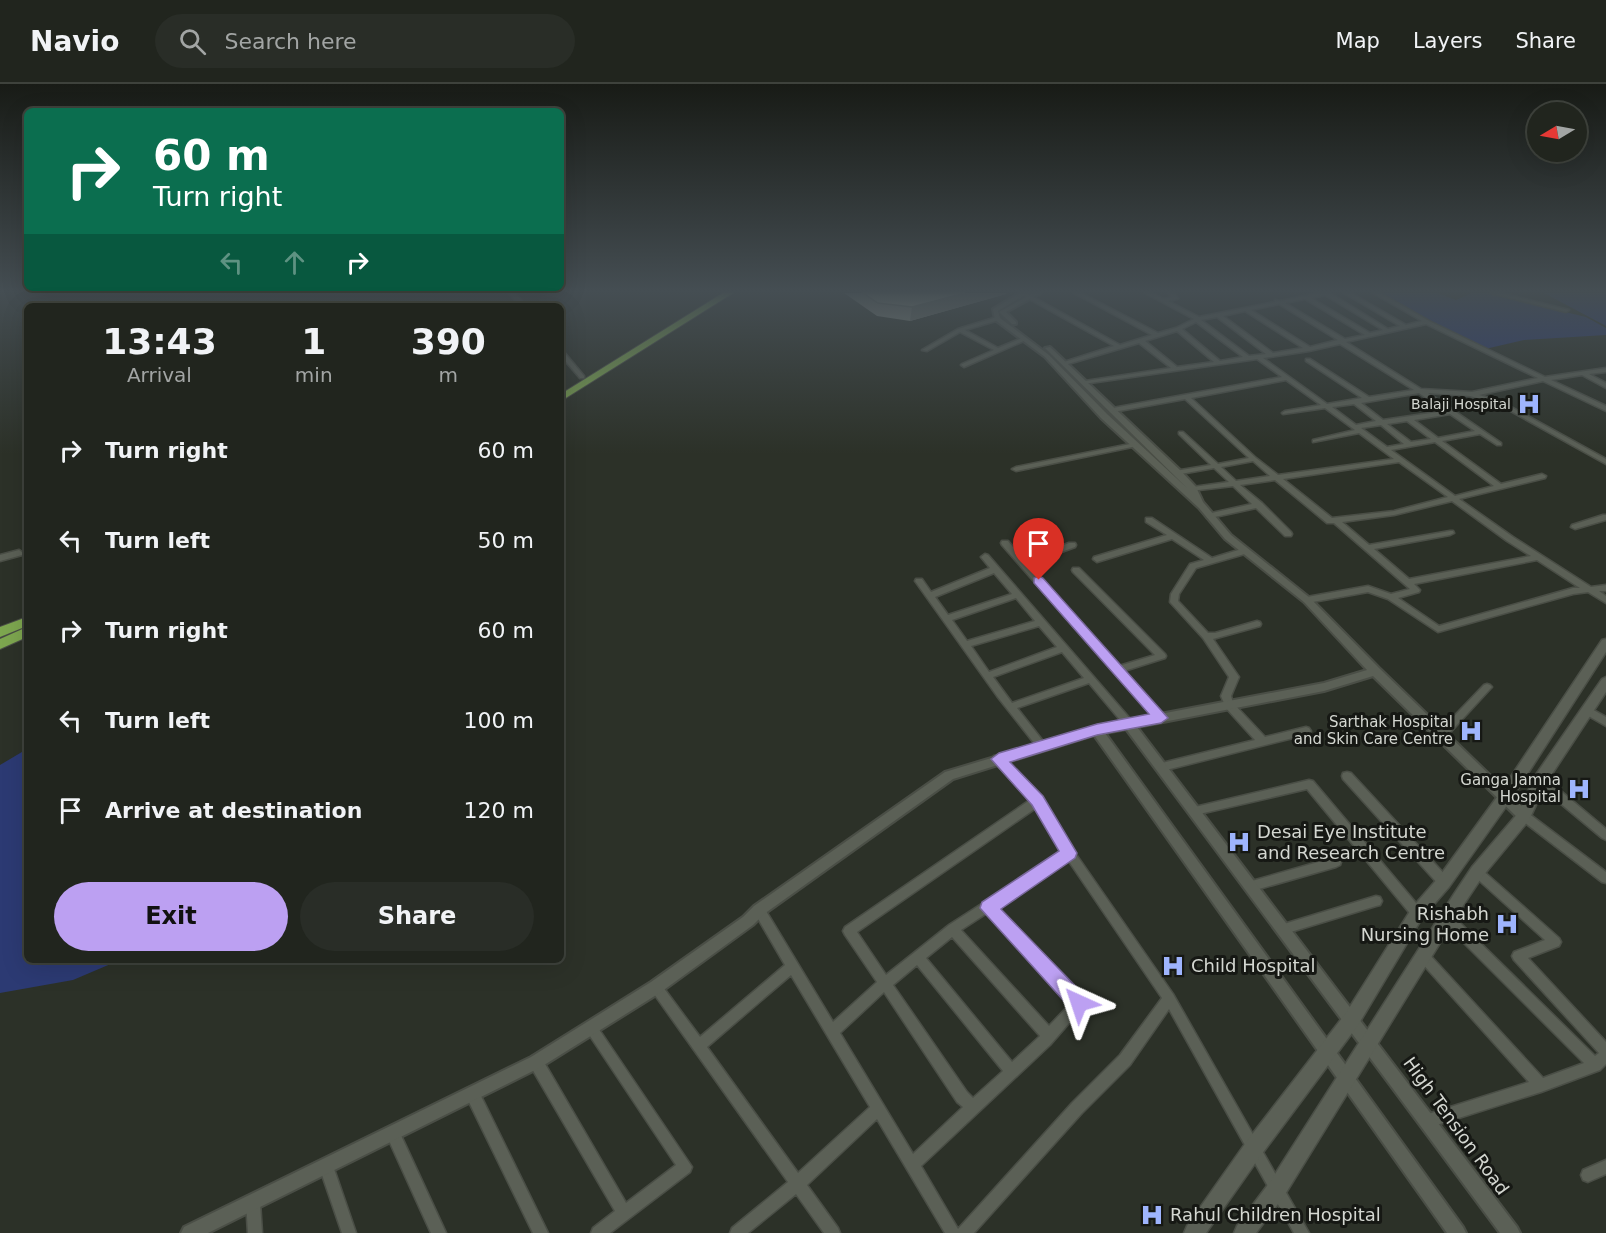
<!DOCTYPE html>
<html lang="en">
<head>
<meta charset="utf-8">
<style>
	:root { --surface:#21251e; --page:#292d27; --text:#f1f3f6; --muted:#a2a5a4; --line:#3e423c; --accent:#bca0f2 }
	body { margin:0; font-family:"DejaVu Sans",sans-serif; background:var(--page); color:var(--text); height:100vh; display:flex; flex-direction:column; font-size:22px; white-space:nowrap }
	* { box-sizing:border-box; margin:0 }
	p { font-size:20px; color:var(--muted) }
	.icon { flex:none; width:33px; height:33px; fill:none; stroke:currentColor; stroke-width:2; stroke-linecap:round; stroke-linejoin:round }
	.map { position:relative; flex:1; overflow:hidden }
	.panel { position:absolute; left:24px; top:219px; width:540px; height:660px; display:flex; flex-direction:column; background:var(--surface); border-radius:9px; box-shadow:0 6px 24px #0002,0 0 0 2px var(--line) }
	.panel>* { flex:none }
	.guide { position:absolute; left:24px; top:24px; width:540px; height:183px; border-radius:9px; box-shadow:0 6px 24px #0002,0 0 0 2px var(--line); background:#0b6e4f; color:#fff; overflow:hidden }
	.needle { width:39px; rotate:260deg }
	.fabs { position:absolute; left:1527px; top:18px; display:grid; gap:12px }
	.fabs a { display:grid; place-items:center; width:60px; height:60px; border-radius:50%; background:var(--surface); box-shadow:0 6px 24px #0002,0 0 0 2px var(--line); font-size:30px }
	.pin { position:absolute; display:grid; place-items:center; width:51px; height:51px; color:#fff; margin:-62px -26px; border-radius:50% 50% 50% 0; rotate:-45deg; box-shadow:0 0 6px #0007 }
	.pin .icon { rotate:45deg }
	.me { position:absolute; width:66px; margin:-33px; rotate:318deg; stroke-linejoin:round; filter:drop-shadow(0 0 4px #0008) }
	.turn { display:flex; align-items:center; gap:21px; height:126px; padding:0 30px; font-size:27px }
	.turn .icon { width:78px; height:78px; stroke-width:2.5 }
	.turn b { display:block; font-size:42px; line-height:51px }
	.lanes { display:flex; align-items:center; height:57px; padding:0 30px; background:#0003; justify-content:center; gap:30px; direction:ltr }
	.lanes .off { opacity:.35 }
	.eta { display:flex; justify-content:space-evenly; align-items:center; height:102px; text-align:center }
	.eta b { font-size:36px; font-weight:800; line-height:42px }
	.cta { display:flex; gap:12px; margin-top:auto; padding:12px 30px }
	.cta a { flex:1; height:69px; border-radius:36px; background:var(--accent); color:#111; font-size:24px; font-weight:800; line-height:69px; text-align:center }
	.cta a+a { background:var(--page); color:var(--text) }
	ul { padding:0; list-style:none }
	li { display:flex; align-items:center; gap:18px; height:90px; padding:0 30px }
	li div { flex:1 }
	li b { display:block; font-size:22px }
	li em { font-style:normal }
	header { display:flex; align-items:center; gap:36px; box-sizing:border-box; height:84px; padding:0 30px; background:var(--surface); border-bottom:2px solid var(--line) }
	header strong { font-size:28px }
	nav { display:flex; gap:33px; margin-inline-start:auto; font-size:21px }
	.search { width:420px; height:54px; background:var(--page); display:flex; align-items:center; gap:15px; box-sizing:border-box; padding:0 21px; border-radius:33px; color:var(--muted); font-size:22px }
	.map>svg:first-child { display:block }
</style>
</head>
<body>
<header>
<strong>Navio</strong>
<div class="search"><svg class="icon" aria-label="search" viewBox="0 0 24 24"><circle cx="10" cy="10" r="6"/><path d="M15 15l6 6"/></svg>Search here</div>
<nav><a>Map</a><a>Layers</a><a>Share</a></nav>
</header>
<div class="map">
<svg width="1606" height="1149" viewBox="0 0 1606 1149">
	<rect width="100%" height="100%" fill="#2c3128"/>
	<g fill="#2c3a73">
		<path d="M 1378,209 L 1437,209 L 1456,216 L 1472,209 L 1487,209 L 1586,233 L 1606,244 L 1606,251 L 1524,256 L 1485,265 Z"/>
		<path d="M 1544,209 L 1606,209 L 1606,242 Z"/>
		<path d="M 27,665 L 27,876 L 120,876 L 73,896 L 0,909 L 0,681 Z"/>
	</g>
	<g fill="none" stroke-linecap="round" stroke-linejoin="round">
		<g stroke="#4a4e46" stroke-width="3">
			<g id="minor">
				<path d="M 509,209 L 515,209 L 526,222 L 520,222 Z"/>
				<path d="M 1022,209 L 1026,209 L 1120,261 L 1152,251 L 1074,209 L 1081,209 L 1158,249 L 1176,244 L 1194,235 L 1145,209 L 1152,209 L 1164,215 L 1172,213 L 1168,209 L 1174,209 L 1178,214 L 1177,215 L 1168,217 L 1199,233 L 1275,218 L 1275,216 L 1280,217 L 1318,209 L 1330,209 L 1388,245 L 1400,242 L 1344,209 L 1351,209 L 1406,241 L 1422,237 L 1373,209 L 1380,209 L 1429,237 L 1545,293 L 1606,284 L 1606,288 L 1589,290 L 1606,299 L 1606,304 L 1582,291 L 1551,296 L 1606,322 L 1606,327 L 1543,297 L 1479,311 L 1502,318 L 1606,375 L 1606,380 L 1498,320 L 1470,312 L 1428,309 L 1501,359 L 1501,361 L 1497,361 L 1480,350 L 1442,357 L 1501,400 L 1542,390 L 1546,392 L 1545,394 L 1459,415 L 1513,453 L 1591,503 L 1606,501 L 1606,507 L 1599,507 L 1606,512 L 1606,519 L 1588,508 L 1573,510 L 1438,548 L 1388,515 L 1368,508 L 1307,519 L 1304,518 L 1303,516 L 1307,513 L 1368,502 L 1391,510 L 1410,505 L 1334,439 L 1327,439 L 1275,396 L 1240,401 L 1262,419 L 1291,448 L 1292,450 L 1291,452 L 1285,452 L 1256,424 L 1210,434 L 1207,434 L 1207,430 L 1252,420 L 1233,402 L 1190,407 L 1190,403 L 1193,403 L 1229,398 L 1214,384 L 1175,391 L 1175,387 L 1211,381 L 1179,350 L 1179,348 L 1183,348 L 1218,380 L 1249,374 L 1185,315 L 1113,328 L 1110,326 L 1113,324 L 1282,293 L 1257,275 L 1083,300 L 1082,299 L 1085,297 L 1171,284 L 1139,259 L 1068,280 L 1064,280 L 1064,278 L 1114,262 L 1022,211 ZM 1325,211 L 1383,246 L 1370,249 L 1311,214 ZM 1305,215 L 1365,251 L 1345,255 L 1285,219 ZM 1279,220 L 1338,256 L 1310,263 L 1251,226 ZM 1245,227 L 1303,264 L 1273,269 L 1223,232 ZM 1217,233 L 1266,270 L 1249,272 L 1201,236 ZM 1196,238 L 1243,273 L 1220,277 L 1182,245 ZM 1426,240 L 1538,294 L 1472,308 L 1421,305 L 1346,258 ZM 1177,247 L 1214,278 L 1177,283 L 1145,257 ZM 1340,260 L 1414,306 L 1369,313 L 1310,275 L 1306,275 L 1306,277 L 1362,314 L 1327,320 L 1263,274 L 1309,267 ZM 1286,296 L 1321,321 L 1285,327 L 1282,329 L 1283,330 L 1325,324 L 1355,346 L 1313,356 L 1313,358 L 1359,349 L 1394,375 L 1278,391 L 1256,374 L 1191,314 ZM 1419,309 L 1445,327 L 1383,336 L 1361,319 ZM 1354,320 L 1376,337 L 1356,341 L 1332,323 ZM 1450,330 L 1475,347 L 1438,354 L 1414,336 ZM 1407,337 L 1431,355 L 1411,358 L 1387,340 ZM 1381,341 L 1404,360 L 1387,363 L 1361,344 ZM 1435,358 L 1494,402 L 1455,412 L 1391,366 ZM 1253,377 L 1270,392 L 1236,397 L 1221,383 ZM 1399,378 L 1448,413 L 1394,427 L 1332,434 L 1283,395 ZM 1452,417 L 1507,457 L 1531,472 L 1409,495 L 1374,465 L 1450,451 L 1454,449 L 1453,447 L 1450,447 L 1369,461 L 1342,438 L 1394,431 ZM 1537,476 L 1580,504 L 1573,504 L 1439,542 L 1398,514 L 1419,508 L 1420,506 L 1414,500 Z"/>
				<path d="M 1490,209 L 1501,209 L 1569,226 L 1566,228 Z"/>
				<path d="M 997,233 L 999,234 L 999,236 L 965,246 L 998,264 L 1022,254 L 1026,254 L 1026,256 L 964,283 L 961,281 L 962,280 L 994,266 L 960,248 L 927,267 L 922,266 L 958,245 Z"/>
				<path d="M 561,266 L 563,267 L 584,292 L 584,294 L 580,294 L 561,272 Z"/>
				<path d="M 1135,359 L 1137,360 L 1137,362 L 1016,387 L 1012,385 L 1016,383 Z"/>
				<path d="M 1603,431 L 1606,431 L 1606,436 L 1575,445 L 1571,443 L 1572,441 Z"/>
				<path d="M 1146,434 L 1152,434 L 1212,474 L 1245,464 L 1248,465 L 1249,467 L 1248,469 L 1196,484 L 1179,510 L 1178,517 L 1208,549 L 1215,549 L 1257,537 L 1260,538 L 1261,540 L 1260,542 L 1213,555 L 1239,593 L 1231,612 L 1233,619 L 1265,653 L 1306,643 L 1309,644 L 1311,647 L 1309,650 L 1162,687 L 1158,686 L 1157,683 L 1158,680 L 1162,679 L 1255,656 L 1226,624 L 1221,612 L 1229,593 L 1203,554 L 1170,518 L 1171,510 L 1190,480 L 1204,476 L 1172,455 L 1097,478 L 1093,475 L 1094,473 L 1167,451 L 1146,438 Z"/>
				<path d="M 1002,457 L 1008,457 L 1024,476 L 1069,459 L 1075,459 L 1076,461 L 1075,463 L 1028,480 L 1119,582 L 1155,571 L 1073,488 L 1072,486 L 1073,484 L 1079,484 L 1165,570 L 1166,572 L 1165,574 L 1124,587 L 1163,631 L 1165,634 L 1163,637 L 1157,637 L 1002,461 L 1001,459 Z"/>
				<path d="M 19,466 L 23,469 L 22,471 L 0,477 L 0,471 Z"/>
				<path d="M 985,470 L 988,471 L 1132,637 L 1134,640 L 1132,643 L 1126,643 L 1089,599 L 1017,624 L 1046,661 L 1044,664 L 1041,665 L 1038,664 L 997,612 L 915,497 L 916,495 L 922,495 L 931,508 L 990,484 L 981,473 ZM 994,489 L 1012,510 L 948,531 L 935,513 ZM 1016,514 L 1035,537 L 967,557 L 952,536 ZM 1039,542 L 1057,563 L 989,588 L 971,562 ZM 1062,568 L 1084,594 L 1012,619 L 993,593 Z"/>
				<path d="M 1487,600 L 1490,601 L 1492,603 L 1490,605 L 1444,655 L 1438,655 L 1436,652 L 1438,649 L 1484,601 Z"/>
				<path d="M 1588,623 L 1606,633 L 1606,642 L 1585,630 L 1583,627 L 1585,624 Z"/>
				<path d="M 998,671 L 1002,672 L 1041,714 L 1073,766 L 1173,910 L 1309,1149 L 1294,1149 L 1169,925 L 1130,981 L 1082,1029 L 974,1149 L 945,1149 L 877,1035 L 807,1101 L 838,1144 L 840,1149 L 824,1149 L 796,1110 L 748,1149 L 730,1149 L 732,1144 L 788,1098 L 652,907 L 650,903 L 652,899 L 656,897 L 660,899 L 700,953 L 785,881 L 753,826 L 755,822 L 759,821 L 763,822 L 833,938 L 877,898 L 845,851 L 843,847 L 845,843 L 1030,716 L 994,678 L 993,675 L 994,672 ZM 1036,724 L 1062,768 L 949,841 L 886,891 L 857,848 ZM 1068,776 L 1162,914 L 1120,971 L 1072,1019 L 958,1145 L 921,1082 L 1050,961 L 1083,923 L 1085,919 L 1083,915 L 996,823 ZM 987,829 L 1071,919 L 1049,942 L 961,846 ZM 952,853 L 1040,952 L 1012,978 L 926,874 ZM 917,881 L 1003,987 L 973,1014 L 967,1008 L 893,901 ZM 791,891 L 870,1023 L 798,1089 L 707,963 ZM 884,908 L 957,1018 L 963,1023 L 913,1070 L 840,949 Z"/>
				<path d="M 1347,688 L 1351,689 L 1448,794 L 1450,798 L 1448,802 L 1444,803 L 1440,802 L 1343,695 L 1342,692 L 1343,689 Z"/>
				<path d="M 1540,692 L 1544,693 L 1606,745 L 1606,756 L 1602,754 L 1536,699 L 1535,696 L 1536,693 Z"/>
				<path d="M 1309,696 L 1313,697 L 1421,825 L 1423,829 L 1421,833 L 1417,834 L 1413,833 L 1307,705 L 1195,731 L 1191,730 L 1190,727 L 1191,724 L 1195,723 Z"/>
				<path d="M 1524,728 L 1528,729 L 1606,788 L 1606,799 L 1602,798 L 1520,735 L 1519,732 L 1520,729 Z"/>
				<path d="M 1336,773 L 1340,775 L 1341,778 L 1340,781 L 1336,783 L 1252,807 L 1248,806 L 1246,802 L 1248,798 L 1252,797 Z"/>
				<path d="M 1477,783 L 1481,785 L 1559,854 L 1561,858 L 1559,862 L 1528,874 L 1606,958 L 1606,980 L 1600,986 L 1541,1008 L 1427,1044 L 1422,1042 L 1420,1037 L 1422,1032 L 1529,998 L 1420,877 L 1418,873 L 1420,869 L 1424,867 L 1428,869 L 1543,994 L 1584,979 L 1444,839 L 1442,835 L 1444,831 L 1448,830 L 1452,831 L 1595,972 L 1599,969 L 1514,876 L 1512,872 L 1514,868 L 1545,856 L 1473,791 L 1471,788 L 1473,785 Z"/>
				<path d="M 1376,812 L 1380,813 L 1382,817 L 1380,821 L 1376,822 L 1284,850 L 1280,849 L 1278,845 L 1280,841 L 1284,840 Z"/>
				<path d="M 592,939 L 596,941 L 692,1083 L 690,1088 L 610,1149 L 591,1149 L 593,1144 L 615,1127 L 531,983 L 530,978 L 531,973 L 536,972 L 541,973 L 626,1119 L 676,1081 L 588,949 L 586,945 L 588,941 Z"/>
				<path d="M 473,1004 L 478,1006 L 548,1149 L 533,1149 L 468,1016 L 466,1011 L 468,1006 Z"/>
				<path d="M 393,1043 L 398,1045 L 446,1149 L 431,1149 L 386,1050 L 388,1045 Z"/>
				<path d="M 326,1075 L 331,1077 L 333,1082 L 356,1149 L 342,1149 L 319,1082 L 321,1077 Z"/>
				<path d="M 1606,1076 L 1606,1090 L 1588,1098 L 1583,1096 L 1581,1091 L 1583,1086 Z"/>
				<path d="M 253,1111 L 258,1113 L 260,1118 L 262,1149 L 248,1149 L 246,1118 L 248,1113 Z"/>
			</g>
		</g>
		<g stroke="#4a4e46" stroke-width="4">
			<g id="tertiary">
				<path d="M 1020,209 L 1028,209 L 998,227 L 1000,234 L 1049,271 L 1107,330 L 1187,404 L 1045,264 L 1050,263 L 1181,387 L 1196,403 L 1203,418 L 1231,451 L 1310,514 L 1379,584 L 1528,728 L 1530,732 L 1528,736 L 1524,737 L 1520,736 L 1373,592 L 1324,607 L 1137,643 L 1517,1143 L 1520,1149 L 1500,1149 L 1126,645 L 1105,649 L 1463,1143 L 1466,1149 L 1447,1149 L 1094,651 L 953,695 L 764,830 L 753,841 L 661,908 L 541,983 L 208,1149 L 181,1149 L 184,1143 L 531,973 L 651,898 L 743,833 L 754,822 L 945,688 L 1097,642 L 1324,599 L 1367,586 L 1304,518 L 1225,455 L 1199,424 L 1101,334 L 1045,273 L 995,236 L 993,225 Z"/>
				<path d="M 1033,209 L 1041,209 L 1006,228 L 1016,238 L 1016,240 L 1012,240 L 999,228 Z"/>
			</g>
		</g>
		<g stroke="#4a4e46" stroke-width="3">
			<g id="secondary">
				<path d="M 1606,555 L 1606,568 L 1510,717 L 1449,803 L 1422,834 L 1358,941 L 1261,1071 L 1206,1149 L 1184,1149 L 1187,1142 L 1247,1057 L 1346,929 L 1412,824 L 1439,793 L 1500,709 L 1602,556 Z"/>
				<path d="M 1606,593 L 1606,608 L 1546,699 L 1529,736 L 1482,793 L 1464,820 L 1284,1112 L 1256,1149 L 1234,1149 L 1237,1142 L 1270,1098 L 1454,810 L 1472,783 L 1519,728 L 1535,692 L 1602,595 Z"/>
			</g>
		</g>
		<g stroke="#4a4e46" stroke-width="2">
			<g id="primary">
				<path d="M 723,209 L 733,209 L 561,317 L 561,310 Z"/>
				<path d="M 27,533 L 27,542 L 0,553 L 0,543 Z"/>
				<path d="M 27,543 L 27,553 L 0,565 L 0,555 Z"/>
			</g>
		</g>
		<use href="#minor" fill="#5b6056" fill-rule="evenodd"/>
		<use href="#tertiary" fill="#5b6056" fill-rule="evenodd"/>
		<use href="#secondary" fill="#5b6056" fill-rule="evenodd"/>
		<use href="#primary" fill="#7da64f" fill-rule="evenodd"/>
	</g>
	<path fill="#92988e" d="M 844,209 L 1006,209 L 1006,210 L 910,237 L 877,232 Z"/>
	<path fill="#777c74" d="M 965,209 L 1006,209 L 1006,210 L 910,237 L 912,223 Z"/>
	<path fill="#aab1a5" stroke="#777c74" stroke-width="1.5" d="M 863,209 L 965,209 L 912,223 L 878,219 Z"/>
	<linearGradient id="sky" x2="0" y2="1"><stop stop-color="#181b16"/><stop offset="0.56" stop-color="#454e53"/><stop offset="1" stop-color="#454e53" stop-opacity="0"/></linearGradient>
	<rect width="1606" height="370" fill="url(#sky)"/>
	<path fill="#bca0f2" stroke="#7a689d" stroke-width="1.5" d="M 1039,492 L 1043,494 L 1168,634 L 1161,639 L 1097,651 L 1010,678 L 1043,712 L 1077,769 L 1075,774 L 1001,825 L 1086,913 L 1088,919 L 1086,926 L 1079,928 L 1072,926 L 980,824 L 982,818 L 1059,767 L 1032,721 L 991,675 L 999,669 L 1097,640 L 1149,630 L 1034,499 L 1034,494 Z"/>
	<defs>
		<g id="hospital-bare" transform="scale(1.8)"><path d="M-5-5h3v3.5h4V-5h3V5h-3V1.5h-4V5h-3Z" fill="#9eb4fd" stroke="#161814" stroke-width="2.5" paint-order="stroke"/></g>
	</defs>
	<g fill-rule="evenodd">
		<use href="#hospital-bare" x="1529" y="320"/>
		<use href="#hospital-bare" x="1471" y="647"/>
		<use href="#hospital-bare" x="1579" y="705"/>
		<use href="#hospital-bare" x="1239" y="758"/>
		<use href="#hospital-bare" x="1507" y="840"/>
		<use href="#hospital-bare" x="1173" y="882"/>
		<use href="#hospital-bare" x="1152" y="1131"/>
	</g>
	<g text-anchor="middle" stroke-width="6" stroke-linejoin="round" paint-order="stroke">
		<g font-size="14" fill="#d4d7d1" stroke="#161814" text-anchor="end">
			<text x="1511" y="325">Balaji Hospital</text>
		</g>
		<g font-size="15" fill="#d4d7d1" stroke="#161814" text-anchor="end">
			<text x="1453" y="643">Sarthak Hospital<tspan x="1453" dy="17">and Skin Care Centre</tspan></text>
			<text x="1561" y="701">Ganga Jamna<tspan x="1561" dy="17">Hospital</tspan></text>
		</g>
		<g font-size="18" fill="#d4d7d1" stroke="#161814" text-anchor="start">
			<text x="1257" y="754">Desai Eye Institute<tspan x="1257" dy="21">and Research Centre</tspan></text>
			<text x="1489" y="836" text-anchor="end">Rishabh<tspan x="1489" dy="21">Nursing Home</tspan></text>
			<text x="1191" y="888">Child Hospital</text>
			<text x="1170" y="1137">Rahul Children Hospital</text>
		</g>
		<g font-size="18" fill="#d4d7d1" stroke="#161814">
			<text transform="translate(1456 1042) rotate(54)" y="6">High Tension Road</text>
		</g>
	</g>
</svg>
<div class="fabs">
<a><svg class="needle" viewBox="-14 -14 28 28"><path d="M0-13l5 13h-10z" fill="#e53935"/><path d="M0 13l5-13h-10z" fill="#a2a5a4"/></svg></a>
</div>
<div class="pin" style="left:1039px;top:496px;background:#d93025"><svg class="icon" aria-label="arrive" viewBox="0 0 24 24"><path d="M6 21V4h12l-3 4 3 4H6"/></svg></div>
<svg class="me" style="left:1079px;top:919px" viewBox="-20 -20 40 40"><path d="M0-17L14 15 0 8-14 15z" fill="#bca0f2" stroke="#fff" stroke-width="4"/></svg>
<div class="guide">
<div class="turn"><svg class="icon" aria-label="right" viewBox="0 0 24 24"><path d="M7 20v-9h11M14 6l5 5-5 5"/></svg><div><b>60 m</b>Turn right</div></div>
<div class="lanes"><svg class="icon off" aria-label="left" viewBox="0 0 24 24"><path d="M17 20v-9H6M10 6l-5 5 5 5"/></svg><svg class="icon off" aria-label="ahead" viewBox="0 0 24 24"><path d="M12 20V5M6 11l6-6 6 6"/></svg><svg class="icon" aria-label="right" viewBox="0 0 24 24"><path d="M7 20v-9h11M14 6l5 5-5 5"/></svg></div>
</div>
<section class="panel">
<div class="eta">
<div><b>13:43</b><p>Arrival</p></div>
<div><b>1</b><p>min</p></div>
<div><b>390</b><p>m</p></div>
</div>
<ul>
<li><svg class="icon" aria-label="right" viewBox="0 0 24 24"><path d="M7 20v-9h11M14 6l5 5-5 5"/></svg><div><b>Turn right</b></div><em>60 m</em></li>
<li><svg class="icon" aria-label="left" viewBox="0 0 24 24"><path d="M17 20v-9H6M10 6l-5 5 5 5"/></svg><div><b>Turn left</b></div><em>50 m</em></li>
<li><svg class="icon" aria-label="right" viewBox="0 0 24 24"><path d="M7 20v-9h11M14 6l5 5-5 5"/></svg><div><b>Turn right</b></div><em>60 m</em></li>
<li><svg class="icon" aria-label="left" viewBox="0 0 24 24"><path d="M17 20v-9H6M10 6l-5 5 5 5"/></svg><div><b>Turn left</b></div><em>100 m</em></li>
<li><svg class="icon" aria-label="arrive" viewBox="0 0 24 24"><path d="M6 21V4h12l-3 4 3 4H6"/></svg><div><b>Arrive at destination</b></div><em>120 m</em></li>
</ul>
<div class="cta"><a>Exit</a><a>Share</a></div>
</section>
</div>
</body>
</html>
